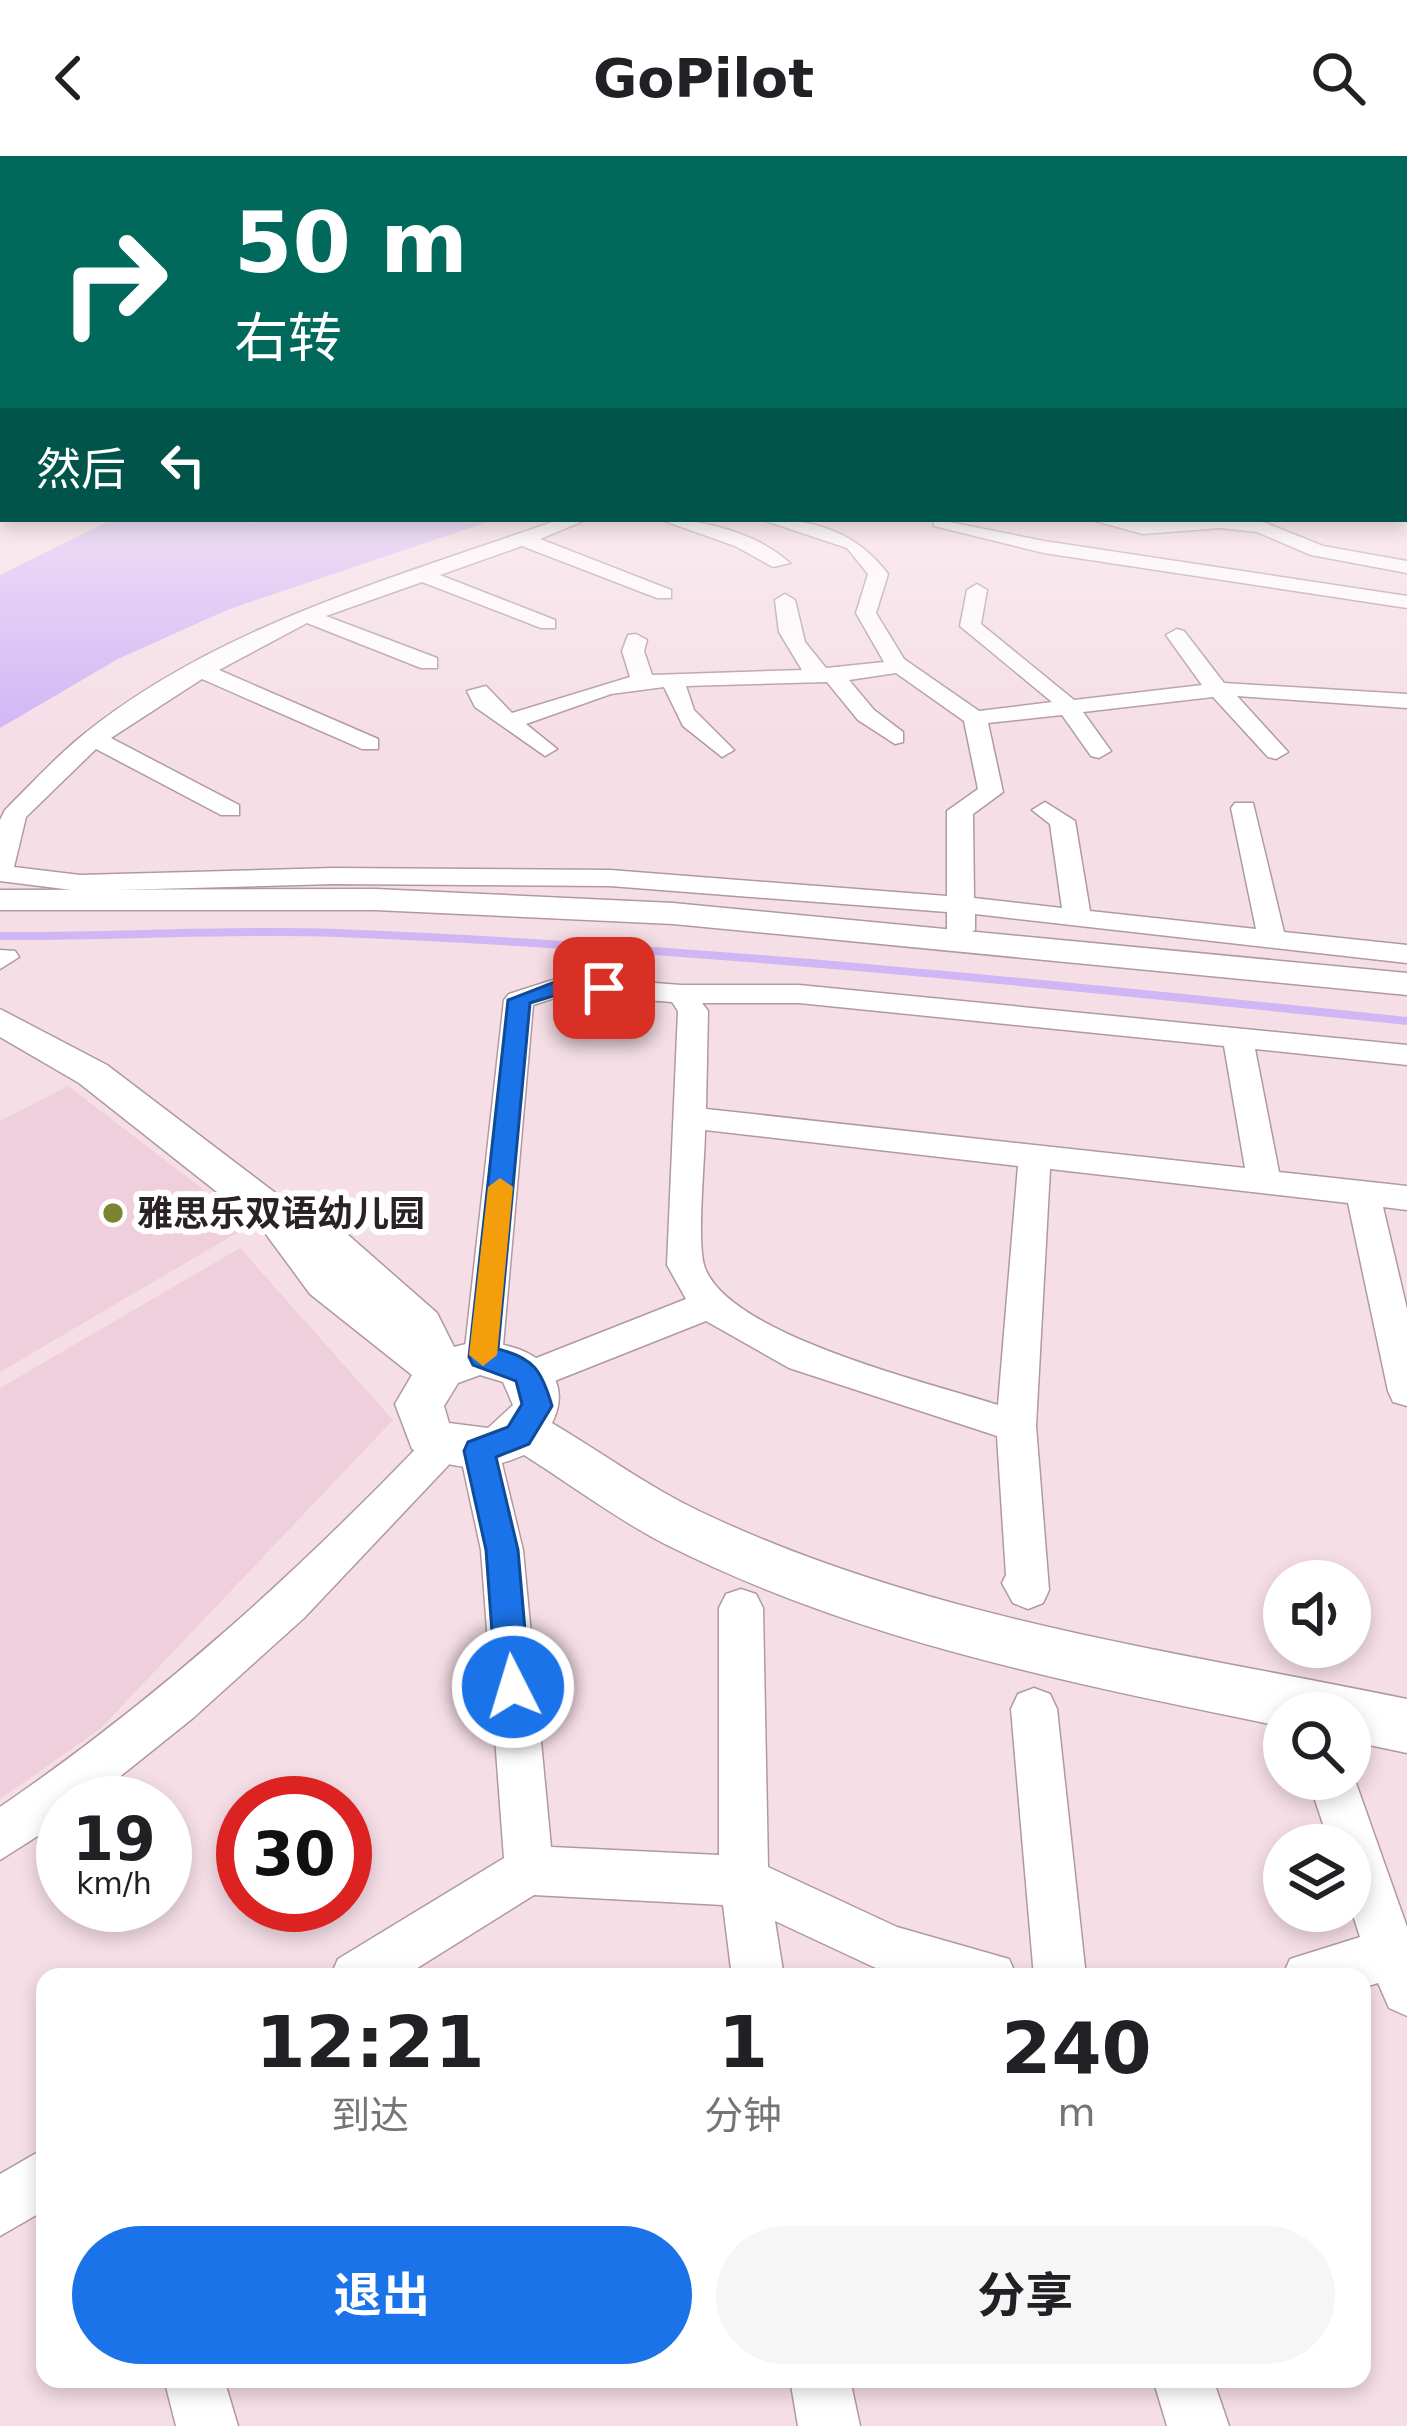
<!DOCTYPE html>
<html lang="zh">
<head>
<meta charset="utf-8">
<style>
	:root { --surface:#fff; --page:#f6f6f6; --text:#202124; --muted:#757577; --accent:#1a73e8 }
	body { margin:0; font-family:"DejaVu Sans","Noto Sans SC",sans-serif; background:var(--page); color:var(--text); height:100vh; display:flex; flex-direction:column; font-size:45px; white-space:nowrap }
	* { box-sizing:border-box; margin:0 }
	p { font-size:39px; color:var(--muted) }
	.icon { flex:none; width:66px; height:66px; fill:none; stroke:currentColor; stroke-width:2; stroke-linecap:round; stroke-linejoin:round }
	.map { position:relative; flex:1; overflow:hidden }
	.panel { position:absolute; left:36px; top:1812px; width:1335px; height:420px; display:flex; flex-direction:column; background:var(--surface); border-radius:24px; box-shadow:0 6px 18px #0003 }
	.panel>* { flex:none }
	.banner { position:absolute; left:0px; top:0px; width:1407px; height:366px; box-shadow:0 6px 18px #0003; background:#00695c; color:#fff; overflow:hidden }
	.tools { position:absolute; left:1263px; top:1404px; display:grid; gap:24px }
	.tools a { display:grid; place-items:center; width:108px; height:108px; border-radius:50%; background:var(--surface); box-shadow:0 6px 18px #0003; font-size:60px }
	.speed { position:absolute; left:36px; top:1620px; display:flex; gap:24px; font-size:60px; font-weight:700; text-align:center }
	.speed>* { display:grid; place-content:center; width:156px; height:156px; border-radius:50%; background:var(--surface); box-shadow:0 6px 18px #0003; line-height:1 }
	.speed small { font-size:30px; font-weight:400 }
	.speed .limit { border:18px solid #d22; background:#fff; color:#111 }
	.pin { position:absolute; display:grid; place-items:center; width:102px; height:102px; color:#fff; margin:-51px; border-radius:24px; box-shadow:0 6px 18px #0006 }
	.me { position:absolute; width:132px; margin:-66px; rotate:355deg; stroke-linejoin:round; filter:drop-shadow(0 0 9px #0008) }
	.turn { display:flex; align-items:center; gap:42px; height:252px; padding:0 36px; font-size:54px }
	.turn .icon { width:156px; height:156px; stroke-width:2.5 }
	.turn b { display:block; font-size:84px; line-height:102px }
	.then { display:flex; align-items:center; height:114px; padding:0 36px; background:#0003; gap:24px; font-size:45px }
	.eta { display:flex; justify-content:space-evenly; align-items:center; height:204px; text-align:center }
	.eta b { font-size:72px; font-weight:700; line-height:84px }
	.action { display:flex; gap:24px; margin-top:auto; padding:24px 36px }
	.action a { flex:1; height:138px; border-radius:72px; background:var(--accent); color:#fff; font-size:48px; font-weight:700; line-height:138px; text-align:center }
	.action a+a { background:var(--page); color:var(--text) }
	header { display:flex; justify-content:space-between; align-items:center; height:156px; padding:0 36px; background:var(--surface); font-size:54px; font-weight:700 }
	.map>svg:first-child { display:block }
</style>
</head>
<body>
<header><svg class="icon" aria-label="back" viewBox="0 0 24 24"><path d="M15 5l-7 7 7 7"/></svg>GoPilot<svg class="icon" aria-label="search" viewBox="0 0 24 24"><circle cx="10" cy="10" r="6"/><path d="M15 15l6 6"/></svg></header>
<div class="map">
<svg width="1407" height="2270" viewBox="0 0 1407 2270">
	<rect width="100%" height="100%" fill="#f6dee7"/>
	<g fill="#efcfdb">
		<path d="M 68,930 L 212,1040 L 240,1075 L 0,1216 L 0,965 Z"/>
		<path d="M 240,1092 L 393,1264 L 100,1573 L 0,1643 L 0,1232 Z"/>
	</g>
	<path fill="#d1b6f6" d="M 113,363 L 496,363 L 227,454 L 118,503 L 0,572 L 0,419 Z"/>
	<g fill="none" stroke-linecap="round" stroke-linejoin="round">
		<path stroke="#d1b6f6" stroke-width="8" d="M 0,780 C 112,781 224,773 337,777 C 694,791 1051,828 1407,865"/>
		<g stroke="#b099a2" stroke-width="3">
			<g id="minor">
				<path d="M 1404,346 L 1407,346 L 1404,359 Z"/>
				<path d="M 561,363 L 588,363 L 540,383 L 671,434 L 671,442 L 657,442 L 522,390 L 440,419 L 555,464 L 555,472 L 541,472 L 422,426 L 326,460 L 437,502 L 437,512 L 421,512 L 307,467 L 219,514 L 378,583 L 378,593 L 362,593 L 202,523 L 111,582 L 239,649 L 239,659 L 221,659 L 96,593 L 26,661 L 14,711 L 80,719 L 333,712 L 610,714 L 947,740 L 947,655 L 978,633 L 964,565 L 896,517 L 849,524 L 874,554 L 903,576 L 903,586 L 895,588 L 858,564 L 827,526 L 686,530 L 694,554 L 734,594 L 722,601 L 683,570 L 664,531 L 611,538 L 526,568 L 557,593 L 545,600 L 475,551 L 467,535 L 486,530 L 512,557 L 630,521 L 622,495 L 628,479 L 636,478 L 647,484 L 644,495 L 652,519 L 802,514 L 779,476 L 775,444 L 785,438 L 795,444 L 805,486 L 826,512 L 884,506 L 856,457 L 868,418 L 847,392 L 760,363 C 813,363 856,375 888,418 L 876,457 L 904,503 L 979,555 L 1052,546 L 960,470 L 967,434 L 977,428 L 987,434 L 981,468 L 1074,544 L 1202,529 L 1166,479 L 1177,473 L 1184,475 L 1224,527 L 1407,538 L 1407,552 L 1237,540 L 1288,596 L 1276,603 L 1268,601 L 1213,541 L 1083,556 L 1111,595 L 1099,602 L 1091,600 L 1062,559 L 988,567 L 1003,636 L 973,658 L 974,742 L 1062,752 L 1050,668 L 1032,654 L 1045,646 L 1075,665 L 1090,755 L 1256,773 L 1231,652 L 1235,647 L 1253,647 L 1284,776 L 1407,789 L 1407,807 L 975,758 L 975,774 L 961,782 L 947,774 L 947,756 L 610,730 L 333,728 L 80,735 L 0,725 L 0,664 L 5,654 C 29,630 52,605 78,583 C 214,470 397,421 561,363 Z"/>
				<path d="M 659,363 C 702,363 757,377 790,407 L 773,411 L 735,390 Z"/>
				<path d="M 934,363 L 1044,385 L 1407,440 L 1407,452 L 1044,397 L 934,370 Z"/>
				<path d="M 1088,363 L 1261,365 L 1323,390 L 1407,405 L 1407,417 L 1311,399 L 1257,376 L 1220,372 L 1143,378 Z"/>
				<path d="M 0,794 L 15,795 L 19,801 L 0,813 Z"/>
				<path d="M 565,820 L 681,829 L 799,829 L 1407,889 L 1407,909 L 1255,893 L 1279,1016 L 1407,1030 L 1407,1054 L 1383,1051 L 1407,1153 L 1407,1250 L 1393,1246 L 1388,1235 L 1348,1047 L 1050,1013 L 1036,1270 L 1049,1434 L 1043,1447 L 1028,1453 L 1013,1447 L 1002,1427 L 1006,1419 L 997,1280 L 789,1212 L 706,1165 L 542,1230 L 529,1235 L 516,1230 L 510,1220 L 516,1210 L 686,1143 L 667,1109 L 678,855 L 672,846 L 567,838 L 533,849 L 502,1201 L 496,1211 L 483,1216 L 470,1211 L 464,1201 L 504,844 L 509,838 ZM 702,847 L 799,847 L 1224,890 L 1245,1012 L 706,953 L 708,855 ZM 705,974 L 1018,1010 L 998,1249 C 930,1227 731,1180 705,1112 C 696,1090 705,1004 705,974 Z"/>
				<path d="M 444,1273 L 458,1278 L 463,1288 L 479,1279 L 493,1284 L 499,1295 L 523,1394 L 551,1691 L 719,1699 L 719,1452 L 726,1438 L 741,1433 L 756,1438 L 763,1452 L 768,1711 L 897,1771 L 1009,1803 L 1017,1821 L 895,1821 L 775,1765 L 784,1821 L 732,1821 L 723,1749 L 534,1739 L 403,1821 L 330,1821 L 338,1803 L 504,1702 L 481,1394 L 460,1297 L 304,1462 L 193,1562 L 87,1647 L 63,1647 L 63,1664 L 0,1704 L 0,1651 C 158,1543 298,1416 430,1278 Z"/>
				<path d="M 1034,1532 L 1050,1538 L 1057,1553 L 1086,1821 L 1034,1821 L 1011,1553 L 1018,1538 Z"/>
				<path d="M 1350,1610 L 1407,1771 L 1407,1860 L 1389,1852 L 1378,1827 L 1362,1832 L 1362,1821 L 1282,1821 L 1290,1803 L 1360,1781 L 1350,1750 L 1350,1689 L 1330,1689 L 1308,1623 L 1350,1623 Z"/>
				<path d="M 45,1992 L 45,2054 L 0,2080 L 0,2018 Z"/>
				<path d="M 164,2223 L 224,2223 L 238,2270 L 176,2270 Z"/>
				<path d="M 790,2223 L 850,2223 L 860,2270 L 798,2270 Z"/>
				<path d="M 1153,2223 L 1213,2223 L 1229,2270 L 1167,2270 Z"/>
			</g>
		</g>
		<g stroke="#b099a2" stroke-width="3">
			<g id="tertiary">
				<path d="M 0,734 L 375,733 L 673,747 L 1407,817 L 1407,839 L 673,768 L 375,754 L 0,754 Z"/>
				<path d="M 0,853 L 107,909 L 290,1048 L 330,1063 L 437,1157 L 454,1191 C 502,1175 583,1205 552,1267 C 601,1296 650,1332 701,1356 C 924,1462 1169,1494 1407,1543 L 1407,1597 L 1350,1585 L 1350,1557 L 1284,1557 L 1284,1571 C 1072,1527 858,1486 663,1387 C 615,1362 570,1328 524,1299 C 483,1317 451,1315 412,1293 L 395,1248 L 412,1219 L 310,1138 L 260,1070 L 79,927 L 0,881 ZM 480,1219 L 503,1226 L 513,1249 L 488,1272 L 449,1267 L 444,1250 L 458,1227 Z"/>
			</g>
		</g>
		<use href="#minor" fill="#fff" fill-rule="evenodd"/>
		<use href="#tertiary" fill="#fff" fill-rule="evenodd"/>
	</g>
	<linearGradient id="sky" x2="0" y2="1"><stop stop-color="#9fb5ee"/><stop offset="0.45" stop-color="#fbf0f4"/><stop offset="1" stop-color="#fbf0f4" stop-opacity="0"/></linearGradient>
	<rect width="1407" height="577" fill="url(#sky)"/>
	<path fill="#1a73e8" stroke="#114b97" stroke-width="3" d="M 565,822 L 604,826 L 615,832 L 604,839 L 566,836 L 530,847 L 498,1193 C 534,1202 542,1215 552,1250 L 529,1288 L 496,1301 L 518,1394 L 530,1531 L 525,1542 L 513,1547 L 501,1542 L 496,1531 L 486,1394 L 464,1295 L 468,1286 L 508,1271 L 522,1248 L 516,1225 L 473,1209 L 469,1201 L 508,844 Z"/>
	<path fill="#f59e0b" d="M 500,1022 L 513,1031 L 497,1199 L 483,1210 L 469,1199 L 488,1031 Z"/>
	<circle fill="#7b8531" stroke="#fff" stroke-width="4.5" cx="113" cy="1057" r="12"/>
	<g text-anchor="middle" stroke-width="12" stroke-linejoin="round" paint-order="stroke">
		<g font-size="36" font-weight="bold" fill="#2b2225" stroke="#fff" text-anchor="start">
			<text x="137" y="1070">雅思乐双语幼儿园</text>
		</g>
	</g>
</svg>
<div class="tools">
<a><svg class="icon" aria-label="sound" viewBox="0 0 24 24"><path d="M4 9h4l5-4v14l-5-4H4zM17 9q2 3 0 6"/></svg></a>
<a><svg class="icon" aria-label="search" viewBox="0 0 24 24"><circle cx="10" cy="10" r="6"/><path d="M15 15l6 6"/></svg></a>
<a><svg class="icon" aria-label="layers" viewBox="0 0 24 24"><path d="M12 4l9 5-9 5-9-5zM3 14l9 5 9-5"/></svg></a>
</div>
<div class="speed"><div>19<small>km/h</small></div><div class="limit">30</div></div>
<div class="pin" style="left:604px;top:832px;background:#d93025"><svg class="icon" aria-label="arrive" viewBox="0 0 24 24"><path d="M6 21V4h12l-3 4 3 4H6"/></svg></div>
<svg class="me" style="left:513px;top:1531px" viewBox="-20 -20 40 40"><circle r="17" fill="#1a73e8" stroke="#fff" stroke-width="3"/><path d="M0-11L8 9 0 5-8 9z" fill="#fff"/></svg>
<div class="banner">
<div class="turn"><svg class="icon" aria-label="right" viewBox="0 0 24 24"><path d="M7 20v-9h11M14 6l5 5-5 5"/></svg><div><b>50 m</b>右转</div></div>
<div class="then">然后<svg class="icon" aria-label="left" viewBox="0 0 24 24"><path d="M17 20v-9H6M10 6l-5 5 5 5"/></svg></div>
</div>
<section class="panel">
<div class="eta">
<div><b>12:21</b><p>到达</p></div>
<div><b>1</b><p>分钟</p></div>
<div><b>240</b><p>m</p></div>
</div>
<div class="action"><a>退出</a><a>分享</a></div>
</section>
</div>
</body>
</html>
